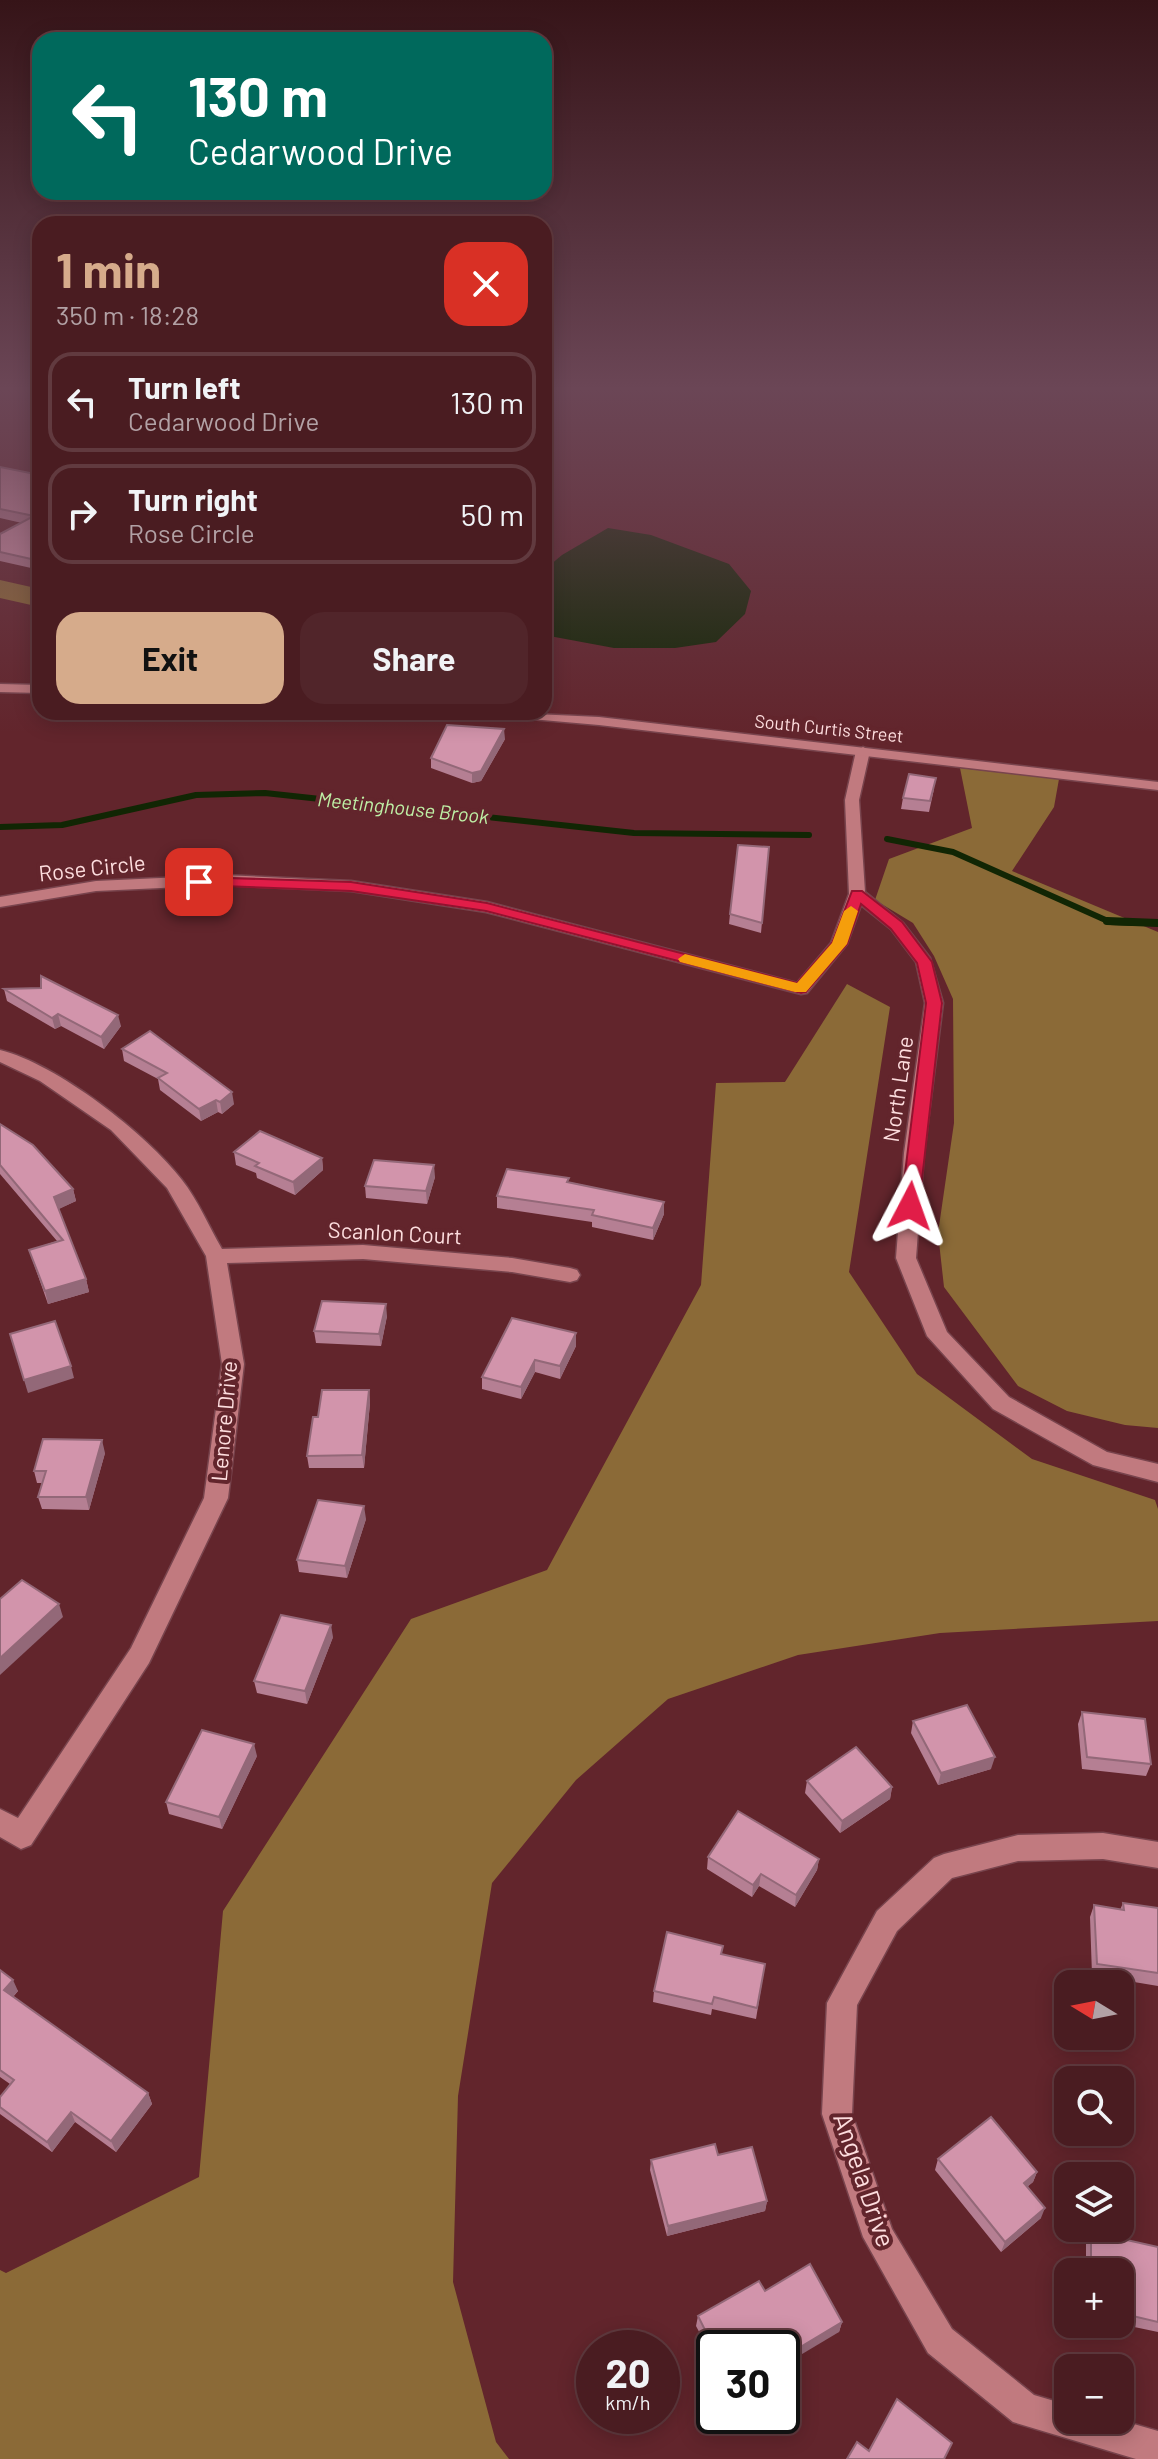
<!DOCTYPE html>
<html lang="en">
<head>
<meta charset="utf-8">
<style>
	:root { --surface:#4a1c21; --page:#51252a; --text:#f1f3f6; --muted:#b2a1a5; --line:#613a3f; --accent:#d6ab8b }
	body { margin:0; font-family:Barlow,sans-serif; background:var(--page); color:var(--text); height:100vh; display:flex; flex-direction:column; font-size:30px; white-space:nowrap }
	* { box-sizing:border-box; margin:0 }
	p { font-size:26px; color:var(--muted) }
	.icon { flex:none; width:44px; height:44px; fill:none; stroke:currentColor; stroke-width:2; stroke-linecap:round; stroke-linejoin:round }
	.map { position:relative; flex:1; overflow:hidden }
	.panel { position:absolute; left:32px; top:216px; width:520px; height:504px; display:flex; flex-direction:column; background:var(--surface); border-radius:24px; box-shadow:0 4px 20px #0003,0 0 0 2px var(--line) }
	.panel>* { flex:none }
	.guide { position:absolute; left:32px; top:32px; width:520px; height:168px; border-radius:24px; box-shadow:0 4px 20px #0003,0 0 0 2px var(--line); background:#00695c; color:#fff; overflow:hidden }
	.needle { width:52px; rotate:280deg }
	.tools { position:absolute; left:1054px; top:1970px; display:grid; gap:16px }
	.tools a { display:grid; place-items:center; width:80px; height:80px; border-radius:16px; background:var(--surface); box-shadow:0 4px 20px #0003,0 0 0 2px var(--line); font-size:40px }
	.speed { position:absolute; left:576px; top:2330px; display:flex; gap:16px; font-size:40px; font-weight:700; text-align:center }
	.speed>* { display:grid; place-content:center; width:104px; height:104px; border-radius:50%; background:var(--surface); box-shadow:0 4px 20px #0003,0 0 0 2px var(--line); line-height:1 }
	.speed small { font-size:20px; font-weight:400 }
	.speed .limit { border:4px solid #111; border-radius:12px; background:#fff; color:#111 }
	.pin { position:absolute; display:grid; place-items:center; width:68px; height:68px; color:#fff; margin:-34px; border-radius:16px; box-shadow:0 4px 12px #0006 }
	.me { position:absolute; width:88px; margin:-44px; rotate:4deg; stroke-linejoin:round; filter:drop-shadow(0 0 6px #0008) }
	.turn { display:flex; align-items:center; gap:28px; height:168px; padding:0 24px; font-size:36px }
	.turn .icon { width:104px; height:104px; stroke-width:2.5 }
	.turn b { display:block; font-size:56px; line-height:68px }
	.round { display:grid; place-items:center; flex:none; width:84px; height:84px; border-radius:24px; background:var(--page) }
	.head { display:flex; align-items:center; justify-content:space-between; height:136px; padding:0 24px }
	h1 { font-size:48px; font-weight:700; line-height:60px; color:var(--accent) }
	.primary-button { display:flex; gap:16px; margin-top:auto; padding:16px 24px }
	.primary-button a { flex:1; height:92px; border-radius:24px; background:var(--accent); color:#111; font-size:32px; font-weight:700; line-height:92px; text-align:center }
	.primary-button a+a { background:var(--page); color:var(--text) }
	ul { padding:0; list-style:none }
	li { display:flex; align-items:center; gap:24px; height:100px; margin:0 16px 12px; padding:0 8px; border:4px solid var(--line); border-radius:24px }
	li div { flex:1 }
	li b { display:block; font-size:30px }
	li em { font-style:normal }
	.map>svg:first-child { display:block }
</style>
</head>
<body>
<div class="map">
<svg width="1158" height="2459" viewBox="0 0 1158 2459">
	<rect width="100%" height="100%" fill="#62252c"/>
	<g fill="#8b6a37">
		<path d="M 0,580 L 40,589 L 40,607 L 0,598 Z"/>
		<path d="M 960,768 L 1059,779 L 1054,807 L 1012,871 L 1158,932 L 1158,1428 L 1125,1425 L 1067,1411 L 1018,1386 L 944,1287 L 938,1233 L 954,1123 L 953,999 L 934,956 L 913,923 L 875,900 L 889,859 L 972,828 Z"/>
		<path d="M 847,984 L 890,1007 L 849,1272 L 917,1374 L 1032,1459 L 1155,1500 L 1158,1509 L 1158,1621 L 940,1633 L 798,1655 L 668,1699 L 576,1780 L 492,1883 L 458,2096 L 453,2282 L 496,2442 L 509,2459 L 0,2459 L 0,2270 L 6,2273 L 199,2177 L 223,1911 L 411,1619 L 547,1570 L 701,1285 L 716,1083 L 785,1082 Z"/>
	</g>
	<path fill="#112604" d="M 608,528 L 651,535 L 729,564 L 751,591 L 745,614 L 716,642 L 675,648 L 614,648 L 544,635 L 544,570 L 562,555 Z"/>
	<g fill="none" stroke-linecap="round" stroke-linejoin="round">
		<g stroke="#112604" stroke-width="6">
			<path d="M 0,827 L 62,825 L 196,795 L 265,793 L 634,833 L 809,835"/>
			<path d="M 887,839 L 953,852 L 1110,922 L 1136,923"/>
		</g>
		<path stroke="#112604" stroke-width="8" d="M 1107,921 L 1158,923"/>
		<g stroke="#78444d" stroke-width="3">
			<g id="minor">
				<path d="M 863,747 L 870,751 L 859,800 L 865,892 L 903,923 L 930,958 L 943,1003 L 924,1153 L 916,1258 L 947,1332 L 1009,1397 L 1107,1452 L 1158,1464 L 1158,1482 L 1093,1465 L 993,1409 L 927,1336 L 896,1258 L 904,1153 L 925,1003 L 916,962 L 891,929 L 861,905 L 847,944 L 807,993 L 801,994 L 486,912 L 351,891 L 225,885 L 96,891 L 0,907 L 0,897 L 96,881 L 225,875 L 351,881 L 487,902 L 797,983 L 831,943 L 849,894 L 845,800 L 856,751 Z"/>
				<path d="M 0,1050 C 57,1064 147,1134 182,1180 C 198,1200 209,1227 222,1249 L 363,1245 L 512,1258 L 570,1268 L 577,1270 L 580,1275 L 577,1280 L 570,1282 L 512,1272 L 363,1259 L 227,1263 L 244,1364 L 228,1498 L 149,1663 L 31,1845 L 21,1849 L 0,1837 L 0,1809 L 18,1818 L 131,1648 L 204,1498 L 222,1364 L 206,1256 L 167,1188 L 111,1130 L 40,1081 L 0,1062 Z"/>
				<path d="M 1103,1833 L 1158,1842 L 1158,1868 L 1103,1859 L 1018,1861 L 952,1878 L 897,1931 L 857,2005 L 852,2114 L 892,2229 L 952,2329 L 1034,2395 L 1068,2405 L 1068,2420 L 1120,2420 L 1158,2431 L 1158,2459 L 1136,2459 L 1013,2422 L 928,2353 L 863,2237 L 822,2114 L 827,2003 L 877,1911 L 934,1858 L 944,1854 L 1018,1835 Z"/>
			</g>
		</g>
		<g stroke="#78444d" stroke-width="3">
			<g id="tertiary">
				<path d="M 0,684 L 40,685 L 40,693 L 0,692 Z"/>
				<path d="M 489,712 L 599,717 L 1158,782 L 1158,790 L 599,725 L 496,716 Z"/>
			</g>
		</g>
		<use href="#minor" fill="#c17a7f" fill-rule="evenodd"/>
		<use href="#tertiary" fill="#c17a7f" fill-rule="evenodd"/>
	</g>
	<g fill="#b57f93">
		<path d="M 0,467 L 40,475 L 40,570 L 0,561 L 0,534 L 22,523 L 0,518 Z"/>
		<path d="M 505,739 L 481,781 L 472,783 L 431,768 L 431,758 Z"/>
		<path d="M 934,789 L 929,812 L 901,809 L 903,798 Z"/>
		<path d="M 769,847 L 761,933 L 729,924 L 730,914 Z"/>
		<path d="M 4,989 L 121,1026 L 104,1049 L 61,1026 L 55,1029 L 7,1001 Z"/>
		<path d="M 122,1049 L 234,1104 L 222,1114 L 218,1112 L 201,1121 L 160,1090 L 158,1079 L 124,1061 Z"/>
		<path d="M 0,1124 L 73,1189 L 76,1201 L 58,1209 L 86,1279 L 89,1292 L 48,1304 L 29,1250 L 57,1241 L 0,1174 Z"/>
		<path d="M 234,1152 L 322,1158 L 323,1170 L 295,1195 L 257,1178 L 256,1173 L 236,1165 Z"/>
		<path d="M 435,1177 L 427,1204 L 366,1198 L 365,1186 Z"/>
		<path d="M 569,1182 L 664,1202 L 664,1214 L 653,1240 L 592,1227 L 592,1222 L 497,1208 L 497,1196 Z"/>
		<path d="M 387,1316 L 381,1346 L 316,1343 L 314,1331 Z"/>
		<path d="M 576,1333 L 576,1346 L 560,1379 L 535,1372 L 521,1399 L 482,1389 L 482,1377 Z"/>
		<path d="M 369,1390 L 370,1403 L 364,1468 L 309,1468 L 307,1456 L 318,1417 Z"/>
		<path d="M 105,1453 L 89,1510 L 42,1509 L 38,1497 L 42,1483 L 37,1483 L 34,1471 Z"/>
		<path d="M 366,1519 L 347,1578 L 299,1572 L 297,1560 Z"/>
		<path d="M 333,1637 L 307,1704 L 257,1693 L 254,1681 Z"/>
		<path d="M 1082,1712 L 1151,1764 L 1146,1776 L 1082,1769 L 1078,1724 Z"/>
		<path d="M 913,1721 L 991,1769 L 938,1785 L 911,1733 Z"/>
		<path d="M 257,1756 L 222,1829 L 169,1814 L 166,1802 Z"/>
		<path d="M 807,1781 L 892,1787 L 890,1799 L 840,1833 L 805,1793 Z"/>
		<path d="M 708,1857 L 819,1859 L 817,1870 L 795,1907 L 759,1886 L 752,1897 L 707,1869 Z"/>
		<path d="M 1123,1903 L 1158,1908 L 1158,1986 L 1092,1975 L 1090,1917 L 1094,1905 L 1120,1910 Z"/>
		<path d="M 722,1954 L 765,1964 L 756,2019 L 712,2009 L 711,2015 L 653,2002 L 654,1991 Z"/>
		<path d="M 0,1970 L 18,1991 L 13,1997 L 148,2093 L 152,2104 L 116,2152 L 75,2122 L 52,2152 L 0,2114 L 0,2097 L 10,2084 L 0,2077 Z"/>
		<path d="M 938,2159 L 1037,2172 L 1033,2182 L 1028,2186 L 1041,2218 L 1001,2252 L 935,2170 Z"/>
		<path d="M 651,2160 L 767,2201 L 765,2211 L 667,2236 L 650,2170 Z"/>
		<path d="M 1091,2232 L 1158,2247 L 1158,2332 L 1120,2324 L 1120,2272 L 1086,2272 L 1086,2242 Z"/>
		<path d="M 765,2291 L 842,2322 L 839,2332 L 714,2348 L 714,2360 L 696,2326 L 698,2316 Z"/>
	</g>
	<g fill="#936878">
		<path d="M 504,729 L 505,739 L 481,781 L 472,783 L 472,773 Z"/>
		<path d="M 58,1014 L 61,1026 L 55,1029 L 52,1018 Z"/>
		<path d="M 118,1015 L 121,1026 L 104,1049 L 101,1037 Z"/>
		<path d="M 232,1092 L 234,1104 L 222,1114 L 220,1102 Z"/>
		<path d="M 216,1100 L 218,1112 L 201,1121 L 199,1109 Z"/>
		<path d="M 322,1158 L 323,1170 L 295,1195 L 293,1182 Z"/>
		<path d="M 434,1165 L 435,1177 L 427,1204 L 426,1191 Z"/>
		<path d="M 73,1189 L 76,1201 L 57,1210 L 54,1197 Z"/>
		<path d="M 664,1202 L 664,1214 L 653,1240 L 653,1228 Z"/>
		<path d="M 86,1279 L 89,1292 L 48,1304 L 45,1291 Z"/>
		<path d="M 386,1304 L 387,1316 L 381,1346 L 379,1334 Z"/>
		<path d="M 576,1333 L 576,1346 L 560,1379 L 560,1366 Z"/>
		<path d="M 535,1360 L 535,1372 L 521,1399 L 521,1387 Z"/>
		<path d="M 71,1366 L 74,1378 L 28,1393 L 24,1380 Z"/>
		<path d="M 369,1390 L 370,1403 L 364,1468 L 362,1455 Z"/>
		<path d="M 102,1440 L 105,1453 L 89,1510 L 86,1497 Z"/>
		<path d="M 364,1506 L 366,1519 L 347,1578 L 345,1566 Z"/>
		<path d="M 59,1604 L 63,1617 L 0,1675 L 0,1658 Z"/>
		<path d="M 331,1625 L 333,1637 L 307,1704 L 305,1691 Z"/>
		<path d="M 254,1744 L 257,1756 L 222,1829 L 219,1817 Z"/>
		<path d="M 995,1757 L 991,1769 L 938,1785 L 941,1773 Z"/>
		<path d="M 892,1787 L 890,1799 L 840,1833 L 842,1821 Z"/>
		<path d="M 819,1859 L 817,1870 L 795,1907 L 796,1895 Z"/>
		<path d="M 761,1874 L 759,1886 L 752,1897 L 753,1885 Z"/>
		<path d="M 13,1980 L 18,1991 L 9,2001 L 4,1990 Z"/>
		<path d="M 148,2093 L 152,2104 L 116,2152 L 111,2141 Z"/>
		<path d="M 71,2112 L 75,2122 L 52,2152 L 47,2142 Z"/>
		<path d="M 1037,2172 L 1033,2182 L 1020,2193 L 1024,2183 Z"/>
		<path d="M 767,2201 L 765,2211 L 667,2236 L 668,2226 Z"/>
		<path d="M 1045,2208 L 1041,2218 L 1001,2252 L 1005,2242 Z"/>
		<path d="M 842,2322 L 839,2332 L 782,2366 L 782,2358 Z"/>
	</g>
	<g fill="#d294ab" stroke="#936878" stroke-width="2">
		<path d="M 0,467 L 40,475 L 40,561 L 0,552 L 0,534 L 34,516 L 0,509 Z"/>
		<path d="M 447,725 L 504,729 L 481,771 L 472,773 L 431,758 Z"/>
		<path d="M 909,774 L 936,778 L 930,801 L 903,798 Z"/>
		<path d="M 738,845 L 769,847 L 762,923 L 730,914 Z"/>
		<path d="M 41,976 L 118,1015 L 101,1037 L 58,1014 L 52,1018 L 4,989 L 41,988 Z"/>
		<path d="M 150,1031 L 232,1092 L 220,1102 L 216,1100 L 199,1109 L 158,1078 L 167,1073 L 122,1049 Z"/>
		<path d="M 0,1124 L 33,1145 L 73,1189 L 54,1197 L 86,1279 L 45,1291 L 29,1250 L 63,1240 L 0,1165 Z"/>
		<path d="M 260,1131 L 322,1158 L 293,1182 L 255,1166 L 259,1163 L 234,1152 Z"/>
		<path d="M 374,1160 L 434,1165 L 426,1191 L 365,1186 Z"/>
		<path d="M 507,1169 L 569,1178 L 567,1182 L 664,1202 L 653,1228 L 592,1215 L 594,1210 L 497,1196 Z"/>
		<path d="M 322,1301 L 386,1304 L 379,1334 L 314,1331 Z"/>
		<path d="M 512,1318 L 576,1333 L 560,1366 L 535,1360 L 521,1387 L 482,1377 Z"/>
		<path d="M 55,1321 L 71,1366 L 24,1380 L 10,1334 Z"/>
		<path d="M 322,1390 L 369,1390 L 362,1455 L 307,1456 L 313,1417 L 318,1417 Z"/>
		<path d="M 43,1439 L 102,1440 L 86,1497 L 38,1497 L 46,1471 L 34,1471 Z"/>
		<path d="M 318,1500 L 364,1506 L 345,1566 L 297,1560 Z"/>
		<path d="M 22,1580 L 59,1604 L 0,1658 L 0,1599 Z"/>
		<path d="M 281,1615 L 331,1625 L 305,1691 L 254,1681 Z"/>
		<path d="M 967,1705 L 995,1757 L 941,1773 L 913,1721 Z"/>
		<path d="M 1082,1712 L 1145,1719 L 1151,1764 L 1087,1757 Z"/>
		<path d="M 202,1730 L 254,1744 L 219,1817 L 166,1802 Z"/>
		<path d="M 856,1747 L 892,1787 L 842,1821 L 807,1781 Z"/>
		<path d="M 738,1811 L 819,1859 L 796,1895 L 761,1874 L 753,1885 L 708,1857 Z"/>
		<path d="M 1123,1903 L 1158,1908 L 1158,1973 L 1097,1964 L 1094,1905 L 1124,1910 Z"/>
		<path d="M 667,1932 L 723,1946 L 721,1954 L 765,1964 L 757,2008 L 714,1997 L 712,2004 L 654,1991 Z"/>
		<path d="M 0,1970 L 13,1980 L 4,1990 L 148,2093 L 111,2141 L 71,2112 L 47,2142 L 0,2107 L 0,2097 L 14,2080 L 0,2070 Z"/>
		<path d="M 991,2117 L 1037,2172 L 1024,2183 L 1045,2208 L 1005,2242 L 938,2159 Z"/>
		<path d="M 715,2144 L 718,2155 L 752,2147 L 767,2201 L 668,2226 L 651,2160 Z"/>
		<path d="M 1091,2232 L 1158,2247 L 1158,2322 L 1120,2313 L 1120,2272 L 1091,2272 Z"/>
		<path d="M 810,2264 L 842,2322 L 782,2358 L 782,2348 L 714,2348 L 698,2316 L 759,2281 L 765,2291 Z"/>
		<path d="M 897,2399 L 952,2443 L 944,2459 L 847,2459 L 857,2442 L 869,2451 Z"/>
	</g>
	<linearGradient id="sky" x2="0" y2="1"><stop stop-color="#361418"/><stop offset="0.53" stop-color="#6b4656"/><stop offset="1" stop-color="#6b4656" stop-opacity="0"/></linearGradient>
	<rect width="1158" height="733" fill="url(#sky)"/>
	<path fill="#e11d48" stroke="#92132f" stroke-width="2" d="M 199,877 L 351,882 L 487,903 L 797,983 L 832,943 L 852,891 L 862,891 L 902,922 L 932,962 L 942,1003 L 919,1206 L 910,1212 L 901,1206 L 926,1003 L 917,963 L 891,929 L 861,904 L 847,944 L 806,992 L 801,993 L 486,911 L 351,891 L 194,885 L 194,879 Z"/>
	<path fill="#f59e0b" d="M 851,906 L 858,911 L 847,944 L 806,992 L 795,992 L 680,962 L 678,959 L 685,954 L 797,983 L 832,943 L 844,911 Z"/>
	<g text-anchor="middle" stroke-width="8" stroke-linejoin="round" paint-order="stroke">
		<g font-size="18" fill="#fdddde" stroke="#62252c">
			<text transform="translate(829 729) rotate(6)" y="6">South Curtis Street</text>
		</g>
		<g font-size="20" font-style="italic" fill="#bff0a6" stroke="#62252c">
			<text transform="translate(403 808) rotate(6)" y="7">Meetinghouse Brook</text>
		</g>
		<g font-size="22" fill="#fdddde" stroke="#62252c">
			<text transform="translate(92 868) rotate(-6)" y="8">Rose Circle</text>
			<text transform="translate(898 1089) rotate(-82)" y="8">North Lane</text>
			<text transform="translate(395 1233) rotate(3)" y="8">Scanlon Court</text>
			<text transform="translate(224 1421) rotate(-85)" y="8">Lenore Drive</text>
		</g>
		<g font-size="26" fill="#fdddde" stroke="#62252c">
			<text transform="translate(864 2180) rotate(71)" y="9">Angela Drive</text>
		</g>
	</g>
</svg>
<div class="tools">
<a><svg class="needle" viewBox="-14 -14 28 28"><path d="M0-13l5 13h-10z" fill="#e53935"/><path d="M0 13l5-13h-10z" fill="#b2a1a5"/></svg></a>
<a><svg class="icon" aria-label="search" viewBox="0 0 24 24"><circle cx="10" cy="10" r="6"/><path d="M15 15l6 6"/></svg></a>
<a><svg class="icon" aria-label="layers" viewBox="0 0 24 24"><path d="M12 4l9 5-9 5-9-5zM3 14l9 5 9-5"/></svg></a>
<a>+</a>
<a>−</a>
</div>
<div class="speed"><div>20<small>km/h</small></div><div class="limit">30</div></div>
<div class="pin" style="left:199px;top:882px;background:#d93025"><svg class="icon" aria-label="arrive" viewBox="0 0 24 24"><path d="M6 21V4h12l-3 4 3 4H6"/></svg></div>
<svg class="me" style="left:910px;top:1206px" viewBox="-20 -20 40 40"><path d="M0-17L14 15 0 8-14 15z" fill="#e11d48" stroke="#fff" stroke-width="4"/></svg>
<div class="guide">
<div class="turn"><svg class="icon" aria-label="left" viewBox="0 0 24 24"><path d="M17 20v-9H6M10 6l-5 5 5 5"/></svg><div><b>130 m</b>Cedarwood Drive</div></div>
</div>
<section class="panel">
<div class="head"><div><h1>1 min</h1><p>350 m · 18:28</p></div><a class="round" style="background:#d93025;color:#fff"><svg class="icon" aria-label="close" viewBox="0 0 24 24"><path d="M6 6l12 12M18 6L6 18"/></svg></a></div>
<ul>
<li><svg class="icon" aria-label="left" viewBox="0 0 24 24"><path d="M17 20v-9H6M10 6l-5 5 5 5"/></svg><div><b>Turn left</b><p>Cedarwood Drive</p></div><em>130 m</em></li>
<li><svg class="icon" aria-label="right" viewBox="0 0 24 24"><path d="M7 20v-9h11M14 6l5 5-5 5"/></svg><div><b>Turn right</b><p>Rose Circle</p></div><em>50 m</em></li>
</ul>
<div class="primary-button"><a>Exit</a><a>Share</a></div>
</section>
</div>
</body>
</html>
